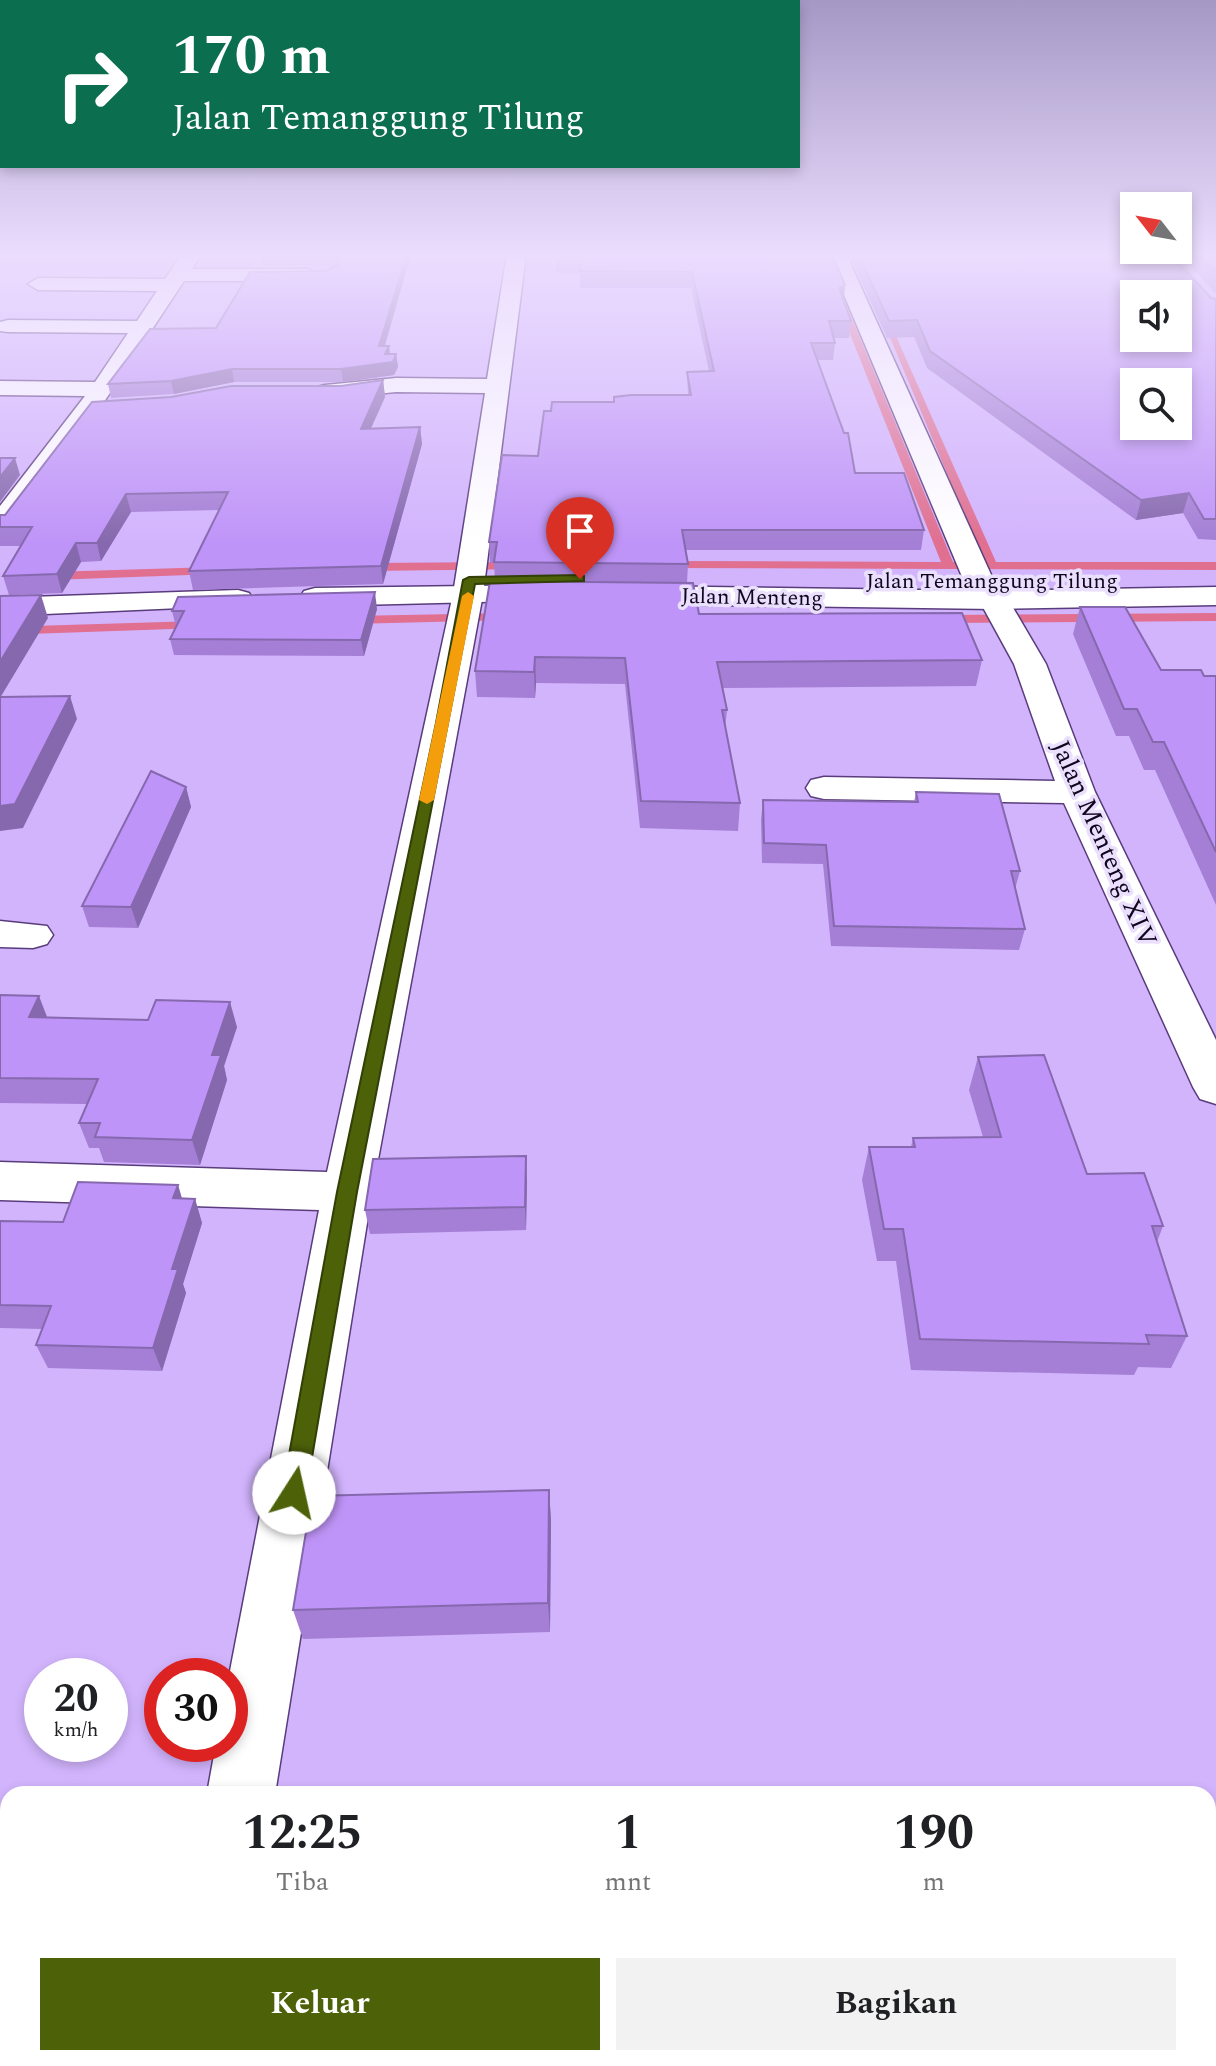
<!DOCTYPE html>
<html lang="id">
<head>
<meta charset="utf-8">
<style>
	:root { --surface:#fff; --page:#f2f2f2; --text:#202124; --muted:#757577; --accent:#4d6109 }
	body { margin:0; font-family:Spectral,serif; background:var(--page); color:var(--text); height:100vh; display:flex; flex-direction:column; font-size:30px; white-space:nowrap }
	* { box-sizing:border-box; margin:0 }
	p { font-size:26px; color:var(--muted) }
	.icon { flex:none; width:44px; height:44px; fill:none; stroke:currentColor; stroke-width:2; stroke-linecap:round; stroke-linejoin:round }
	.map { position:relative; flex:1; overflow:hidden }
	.side { position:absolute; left:0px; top:1786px; width:1216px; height:280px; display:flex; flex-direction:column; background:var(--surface); border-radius:24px 24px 0 0; box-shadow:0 4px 12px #0003 }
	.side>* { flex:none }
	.banner { position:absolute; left:0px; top:0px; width:800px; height:168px; box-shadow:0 4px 12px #0003; background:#0b6e4f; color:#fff; overflow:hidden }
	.needle { width:52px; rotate:301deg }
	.controls { position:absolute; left:1120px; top:192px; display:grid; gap:16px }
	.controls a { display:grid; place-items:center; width:72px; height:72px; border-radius:0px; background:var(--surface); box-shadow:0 4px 12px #0003; font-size:40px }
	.speed { position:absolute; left:24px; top:1658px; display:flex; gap:16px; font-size:40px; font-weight:700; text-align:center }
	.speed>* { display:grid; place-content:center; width:104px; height:104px; border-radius:50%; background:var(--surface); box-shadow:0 4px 12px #0003; line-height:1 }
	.speed small { font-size:20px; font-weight:400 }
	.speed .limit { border:12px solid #d22; background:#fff; color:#111 }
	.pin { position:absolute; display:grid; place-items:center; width:68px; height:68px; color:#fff; margin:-82px -34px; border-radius:50% 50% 50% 0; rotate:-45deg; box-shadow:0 0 8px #0007 }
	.pin .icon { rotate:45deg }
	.me { position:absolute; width:88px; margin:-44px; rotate:10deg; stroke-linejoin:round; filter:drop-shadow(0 0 6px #0008) }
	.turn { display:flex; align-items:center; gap:28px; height:168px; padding:0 40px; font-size:36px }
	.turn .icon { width:104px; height:104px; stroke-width:2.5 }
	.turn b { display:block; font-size:56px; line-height:68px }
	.eta { display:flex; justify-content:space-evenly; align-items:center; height:136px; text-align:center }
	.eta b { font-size:48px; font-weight:700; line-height:56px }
	.cta { display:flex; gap:16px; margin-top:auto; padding:16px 40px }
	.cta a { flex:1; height:92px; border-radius:0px; background:var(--accent); color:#fff; font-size:32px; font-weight:700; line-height:92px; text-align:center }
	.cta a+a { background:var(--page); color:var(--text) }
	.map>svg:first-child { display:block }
</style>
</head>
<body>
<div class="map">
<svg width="1216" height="2066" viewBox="0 0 1216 2066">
	<rect width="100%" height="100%" fill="#d2b4fd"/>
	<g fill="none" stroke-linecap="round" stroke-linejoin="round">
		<g fill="#e06f90" fill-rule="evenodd">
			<path d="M 842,301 L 846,304 L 953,562 L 984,562 L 881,316 L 888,318 L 996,562 L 1216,562 L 1216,570 L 663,568 L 663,562 L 667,561 L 941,562 L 838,304 Z"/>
			<path d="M 517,562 L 523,566 L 521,569 L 367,571 L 361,567 L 367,563 Z"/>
			<path d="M 213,567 L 217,568 L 217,574 L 51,580 L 45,576 L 51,572 Z"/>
			<path d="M 509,613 L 515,617 L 513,620 L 351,624 L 345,620 L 351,616 Z"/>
			<path d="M 1216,613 L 1216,621 L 943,623 L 937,619 L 943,615 Z"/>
			<path d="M 197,621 L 203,625 L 201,628 L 0,635 L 0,627 Z"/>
		</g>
		<g stroke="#593c7c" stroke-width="3">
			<g id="minor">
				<path d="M 182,254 L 201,254 L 192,269 L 308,269 L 318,275 L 308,281 L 184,281 L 96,414 L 10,530 L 0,532 L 0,506 L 85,396 L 0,395 L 0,381 L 95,382 L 128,333 L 8,332 L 0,331 L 0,322 L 8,320 L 137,321 L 157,291 L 38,290 L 28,284 L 38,278 L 165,279 Z"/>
				<path d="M 507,254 L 526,254 L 483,594 L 372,1192 L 275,1794 L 207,1794 L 216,1744 L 230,1744 L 229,1676 L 319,1210 L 0,1200 L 0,1162 L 327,1172 L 453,594 L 485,393 L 396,392 L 325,399 L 317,397 L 313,392 L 317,387 L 325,385 L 396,378 L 487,379 Z"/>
				<path d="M 827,254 L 846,254 L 993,579 L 988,585 L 978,588 L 968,585 L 963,579 Z"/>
				<path d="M 994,591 L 1005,594 L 1046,664 L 1095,792 L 1216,1040 L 1216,1104 L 1200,1099 L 1193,1087 L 1064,803 L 824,799 L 811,796 L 806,788 L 811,780 L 824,777 L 1055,781 L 1014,664 L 979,600 L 983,594 Z"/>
				<path d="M 0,921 L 47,926 L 53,935 L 47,944 L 33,948 L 0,947 Z"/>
				<path d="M 156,2058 L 232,2058 L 232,2066 L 154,2066 Z"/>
			</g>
		</g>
		<g stroke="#593c7c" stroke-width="3">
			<g id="tertiary">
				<path d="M 546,585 L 557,588 L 561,594 L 557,600 L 315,606 L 304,603 L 300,597 L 304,591 L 315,588 Z"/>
				<path d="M 635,586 L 994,591 L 1216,587 L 1216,605 L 994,609 L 635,604 L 624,601 L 620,595 L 624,589 Z"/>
				<path d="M 238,590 L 249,593 L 253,599 L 249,605 L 0,616 L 0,598 Z"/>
			</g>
		</g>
		<use href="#minor" fill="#fff" fill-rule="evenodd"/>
		<use href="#tertiary" fill="#fff" fill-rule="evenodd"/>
	</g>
	<g fill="#a47fd5">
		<path d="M 260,254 L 410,254 L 410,258 L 384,346 L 389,346 L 390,354 L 396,354 L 398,367 L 394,375 L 343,382 L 234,382 L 174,394 L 111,398 L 108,384 L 333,268 L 328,265 L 262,265 Z"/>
		<path d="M 556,254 L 832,254 L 844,301 L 851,321 L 849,338 L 834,338 L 835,343 L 833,360 L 818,360 L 855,473 L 924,530 L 921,550 L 686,550 L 688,564 L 687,583 L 699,614 L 982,660 L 976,686 L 722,688 L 727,710 L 725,729 L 740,803 L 738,831 L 640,828 L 625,684 L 536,683 L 535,698 L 477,697 L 475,671 L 495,581 L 494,563 L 490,563 L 489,542 L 538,456 L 551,411 L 614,402 L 688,395 L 687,372 L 709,371 L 691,288 L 580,288 L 580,273 L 556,273 Z"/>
		<path d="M 849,254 L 1170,254 L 1211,298 L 1216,299 L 1216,540 L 1198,539 L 1183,513 L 1136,520 L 927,368 L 914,337 L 887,338 Z"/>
		<path d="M 1180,254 L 1216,254 L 1216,294 Z"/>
		<path d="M 383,380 L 385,397 L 371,428 L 420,427 L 422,444 L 383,584 L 193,590 L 189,571 L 219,510 L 131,512 L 101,561 L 81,562 L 62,593 L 9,595 L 3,576 L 21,546 L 0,546 L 0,515 L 5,515 L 341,386 Z"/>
		<path d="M 1080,607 L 1161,670 L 1204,676 L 1216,676 L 1216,905 L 1155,770 L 1144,770 L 1129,736 L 1116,736 L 1073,634 Z"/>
		<path d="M 377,609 L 364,656 L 174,655 L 170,639 L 176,627 L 172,611 Z"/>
		<path d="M 186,787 L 191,807 L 138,928 L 89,927 L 82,906 Z"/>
		<path d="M 916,792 L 1020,871 L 1015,889 L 1025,929 L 1019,950 L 831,946 L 823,864 L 762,863 L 761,820 L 763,800 L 914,802 Z"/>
		<path d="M 0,995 L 47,1018 L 237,1027 L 224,1066 L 227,1080 L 200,1165 L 104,1162 L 99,1148 L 89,1148 L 79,1123 L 87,1104 L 0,1103 Z"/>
		<path d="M 978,1057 L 1087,1174 L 1163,1226 L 1157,1242 L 1187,1336 L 1171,1368 L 1138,1367 L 1134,1375 L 911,1370 L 896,1261 L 877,1261 L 862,1180 L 869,1147 L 911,1147 L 913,1138 L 983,1137 L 969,1090 Z"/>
		<path d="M 527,1180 L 526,1230 L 370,1234 L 365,1210 Z"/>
		<path d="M 178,1185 L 182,1199 L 195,1199 L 202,1223 L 183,1284 L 186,1293 L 162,1371 L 48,1368 L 36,1345 L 42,1329 L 0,1328 L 0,1221 L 63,1222 Z"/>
		<path d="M 549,1490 L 551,1521 L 550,1632 L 303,1639 L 293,1610 Z"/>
		<path d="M 1096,2058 L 1208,2058 L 1216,2066 L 1097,2066 Z"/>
	</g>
	<g fill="#8668ae">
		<path d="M 407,254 L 410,254 L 410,258 L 381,359 L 379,346 Z"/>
		<path d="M 845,285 L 844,302 L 839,288 Z"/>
		<path d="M 389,346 L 390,359 L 396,354 L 398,367 L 394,375 L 343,382 L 341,369 L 385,354 Z"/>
		<path d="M 232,369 L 234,382 L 174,394 L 171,381 Z"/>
		<path d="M 383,380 L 385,397 L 363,446 L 361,429 Z"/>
		<path d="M 420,427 L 422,444 L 383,584 L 381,566 Z"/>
		<path d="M 15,458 L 20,475 L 0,502 L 0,477 Z"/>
		<path d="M 1189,493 L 1183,513 L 1136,520 L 1141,500 Z"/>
		<path d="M 126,494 L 131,512 L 101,561 L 97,543 Z"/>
		<path d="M 76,543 L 81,562 L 62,593 L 57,574 Z"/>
		<path d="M 375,592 L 377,609 L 364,656 L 361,640 Z"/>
		<path d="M 41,595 L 48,618 L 0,698 L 0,662 Z"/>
		<path d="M 535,657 L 536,683 L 535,698 L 534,672 Z"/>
		<path d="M 70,696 L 77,719 L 23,828 L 0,831 L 0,806 Z"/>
		<path d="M 186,787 L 191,807 L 138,928 L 131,907 Z"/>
		<path d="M 39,996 L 49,1022 L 29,1017 Z"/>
		<path d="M 230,1002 L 237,1027 L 224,1066 L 227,1080 L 200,1165 L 192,1140 L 212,1055 Z"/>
		<path d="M 526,1156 L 527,1180 L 526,1230 L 525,1207 Z"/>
		<path d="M 178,1185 L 185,1209 L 173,1198 Z"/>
		<path d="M 195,1199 L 202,1223 L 183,1284 L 186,1293 L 162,1371 L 153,1348 L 172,1269 Z"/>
		<path d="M 549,1490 L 551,1521 L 550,1632 L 548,1603 Z"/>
	</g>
	<g fill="#bf94f8" stroke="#8668ae" stroke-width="2" fill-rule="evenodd">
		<path d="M 328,254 L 407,254 L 379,346 L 389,346 L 385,354 L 396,354 L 393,362 L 341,369 L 232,369 L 171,381 L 108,384 L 150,329 L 216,328 L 250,272 L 327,271 L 338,265 L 338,260 Z"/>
		<path d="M 556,254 L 832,254 L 845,285 L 839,288 L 851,321 L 829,321 L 835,343 L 811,343 L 844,433 L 848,433 L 855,473 L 904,473 L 924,530 L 682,530 L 688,564 L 494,562 L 497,542 L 489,542 L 502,455 L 538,456 L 544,411 L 551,411 L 552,402 L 614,402 L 614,397 L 631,395 L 691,395 L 687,372 L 714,371 L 692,272 L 580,271 L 580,257 L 555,257 Z"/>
		<path d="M 858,254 L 1170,254 L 1211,298 L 1216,299 L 1216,519 L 1204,519 L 1189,493 L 1141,500 L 930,351 L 917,320 L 889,321 ZM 1134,294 L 1178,294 L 1178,338 L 1134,338 ZM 1134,382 L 1178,382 L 1178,426 L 1134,426 Z"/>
		<path d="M 1199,254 L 1216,254 L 1216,273 Z"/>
		<path d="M 383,380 L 361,429 L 420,427 L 381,566 L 189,571 L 228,492 L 126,494 L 97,543 L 76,543 L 57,574 L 3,576 L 32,527 L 0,527 L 0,515 L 5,515 L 92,402 L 171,397 L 231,386 L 341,386 Z"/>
		<path d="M 0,458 L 15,458 L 0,477 Z"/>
		<path d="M 490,581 L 693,583 L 699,614 L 962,613 L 982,660 L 717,662 L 727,710 L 722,710 L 740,803 L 641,801 L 625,658 L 535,657 L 534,672 L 475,671 Z"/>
		<path d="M 375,592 L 361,640 L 170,639 L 184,611 L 172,611 L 178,597 Z"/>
		<path d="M 41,595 L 0,662 L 0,596 Z"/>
		<path d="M 1080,607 L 1125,607 L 1161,670 L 1201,670 L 1204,676 L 1216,676 L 1216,852 L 1164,742 L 1153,742 L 1137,709 L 1124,709 Z"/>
		<path d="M 70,696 L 15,804 L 0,806 L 0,697 Z"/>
		<path d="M 151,771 L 186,787 L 131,907 L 82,906 Z"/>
		<path d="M 916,792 L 999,794 L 1020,871 L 1011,871 L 1025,929 L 834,926 L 826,845 L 764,843 L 763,800 L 918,802 Z"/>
		<path d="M 0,995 L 39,996 L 29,1017 L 148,1020 L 156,1000 L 230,1002 L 212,1055 L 221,1055 L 192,1140 L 95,1137 L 100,1123 L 79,1123 L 98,1079 L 0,1078 Z"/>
		<path d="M 1044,1055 L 1087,1174 L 1144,1173 L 1163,1226 L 1152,1226 L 1187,1336 L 1146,1335 L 1149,1344 L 920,1339 L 903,1229 L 884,1229 L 869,1147 L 915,1147 L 913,1138 L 1001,1137 L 978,1057 Z"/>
		<path d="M 526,1156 L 525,1207 L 365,1210 L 373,1159 Z"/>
		<path d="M 78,1182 L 178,1185 L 173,1198 L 195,1199 L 172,1269 L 178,1269 L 153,1348 L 36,1345 L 51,1306 L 0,1305 L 0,1221 L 63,1222 Z"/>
		<path d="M 549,1490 L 548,1603 L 293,1610 L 312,1496 Z"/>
		<path d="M 1208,1948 L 1216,1949 L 1216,2066 L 1113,2066 L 1112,2058 L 1208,2058 Z"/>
	</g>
	<linearGradient id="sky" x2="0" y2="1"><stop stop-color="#a598c5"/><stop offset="0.47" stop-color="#ebddfe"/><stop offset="1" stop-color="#ebddfe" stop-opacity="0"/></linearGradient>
	<rect width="1216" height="543" fill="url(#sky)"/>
	<path fill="#4d6109" stroke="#323f06" stroke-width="2" d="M 580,575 L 584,576 L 584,581 L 475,584 L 357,1192 L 306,1493 L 303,1501 L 294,1504 L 285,1501 L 282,1493 L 337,1192 L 436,723 L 463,580 L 469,577 Z"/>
	<path fill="#f59e0b" d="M 468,592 L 474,596 L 434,800 L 427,804 L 419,800 L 462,596 Z"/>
	<g text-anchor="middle" stroke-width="7" stroke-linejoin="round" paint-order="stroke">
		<g font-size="22" fill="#10051d" stroke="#eadffd">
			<text x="992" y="588">Jalan Temanggung Tilung</text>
			<text transform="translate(752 596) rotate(1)" y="8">Jalan Menteng</text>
		</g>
		<g font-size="26" fill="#10051d" stroke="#eadffd">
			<text transform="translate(1105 843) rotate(66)" y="9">Jalan Menteng XIV</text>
		</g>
	</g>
</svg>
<div class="controls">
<a><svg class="needle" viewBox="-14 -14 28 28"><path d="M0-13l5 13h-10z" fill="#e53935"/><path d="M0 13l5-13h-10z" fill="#757577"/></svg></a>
<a><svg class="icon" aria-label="sound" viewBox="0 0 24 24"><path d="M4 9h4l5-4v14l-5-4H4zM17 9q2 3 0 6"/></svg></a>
<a><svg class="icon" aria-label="search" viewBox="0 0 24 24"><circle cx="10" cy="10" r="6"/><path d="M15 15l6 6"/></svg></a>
</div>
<div class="speed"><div>20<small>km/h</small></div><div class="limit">30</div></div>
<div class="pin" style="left:580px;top:579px;background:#d93025"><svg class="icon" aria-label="arrive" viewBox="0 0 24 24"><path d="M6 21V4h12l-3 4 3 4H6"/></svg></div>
<svg class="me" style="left:294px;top:1493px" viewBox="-20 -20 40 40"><circle r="19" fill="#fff"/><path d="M0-13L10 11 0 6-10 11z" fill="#4d6109"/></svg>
<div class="banner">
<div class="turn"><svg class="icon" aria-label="right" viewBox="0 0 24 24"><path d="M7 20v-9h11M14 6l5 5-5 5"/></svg><div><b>170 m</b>Jalan Temanggung Tilung</div></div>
</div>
<section class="side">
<div class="eta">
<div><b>12:25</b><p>Tiba</p></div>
<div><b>1</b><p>mnt</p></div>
<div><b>190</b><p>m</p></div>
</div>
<div class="cta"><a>Keluar</a><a>Bagikan</a></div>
</section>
</div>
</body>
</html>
